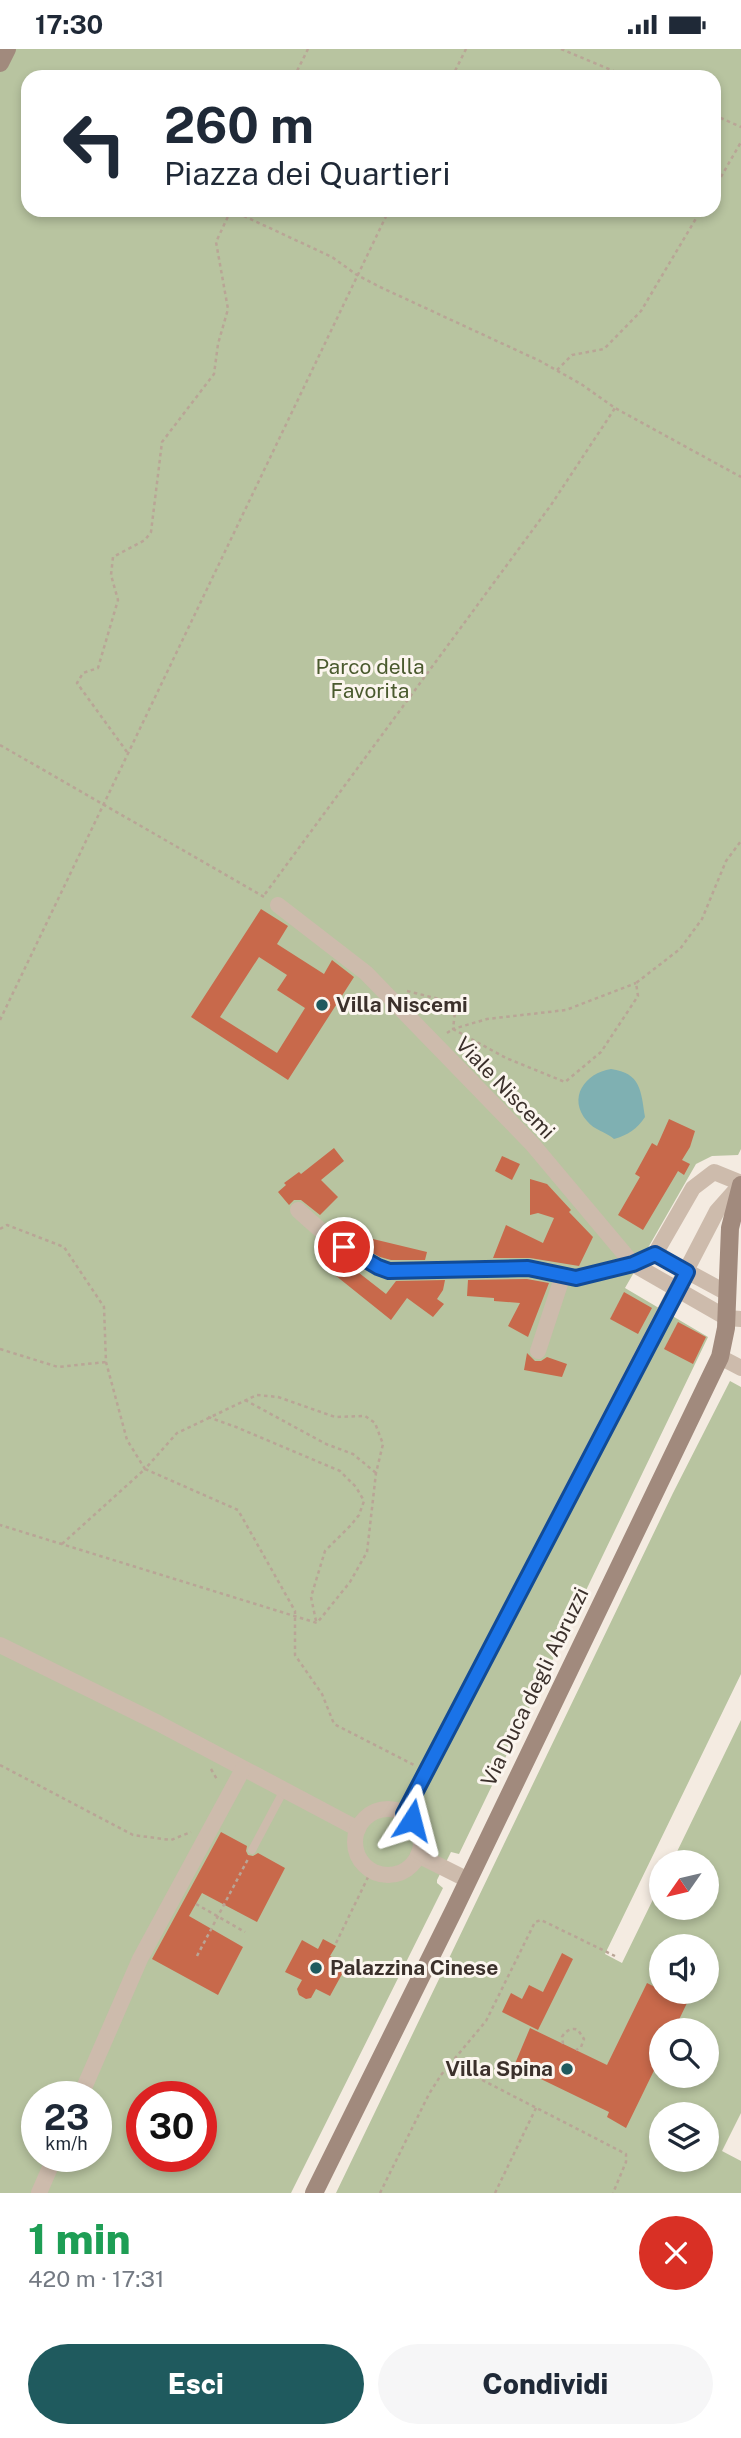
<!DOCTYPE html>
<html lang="it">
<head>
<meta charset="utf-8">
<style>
	:root { --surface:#fff; --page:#f6f6f7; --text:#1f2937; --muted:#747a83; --accent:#1f5a5e }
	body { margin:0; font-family:"Public Sans",sans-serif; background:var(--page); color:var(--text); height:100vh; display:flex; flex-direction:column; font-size:26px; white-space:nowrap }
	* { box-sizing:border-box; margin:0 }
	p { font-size:23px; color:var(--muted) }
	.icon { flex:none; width:38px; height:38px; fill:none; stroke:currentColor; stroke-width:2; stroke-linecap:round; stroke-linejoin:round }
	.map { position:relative; height:2144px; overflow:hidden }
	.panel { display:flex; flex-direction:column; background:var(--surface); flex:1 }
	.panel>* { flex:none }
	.hud { position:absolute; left:21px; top:21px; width:700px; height:147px; border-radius:21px; box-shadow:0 4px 10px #0003; background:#fff; color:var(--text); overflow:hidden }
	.needle { width:46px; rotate:236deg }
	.buttons { position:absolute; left:649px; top:1801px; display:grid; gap:14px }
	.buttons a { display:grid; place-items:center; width:70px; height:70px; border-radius:50%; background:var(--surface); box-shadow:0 4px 10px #0003; font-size:35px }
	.speed { position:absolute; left:21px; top:2032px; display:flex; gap:14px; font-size:35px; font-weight:700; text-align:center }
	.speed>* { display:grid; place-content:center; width:91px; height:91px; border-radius:50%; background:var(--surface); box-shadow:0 4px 10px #0003; line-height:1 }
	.speed small { font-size:18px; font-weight:400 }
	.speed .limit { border:10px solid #d22; background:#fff; color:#111 }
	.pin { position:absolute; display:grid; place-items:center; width:60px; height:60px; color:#fff; margin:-30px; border:4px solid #fff; border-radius:50%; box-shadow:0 2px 7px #0007 }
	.me { position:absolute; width:77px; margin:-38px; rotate:9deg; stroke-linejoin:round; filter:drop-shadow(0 0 5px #0008) }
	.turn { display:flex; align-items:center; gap:24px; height:147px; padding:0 28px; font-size:32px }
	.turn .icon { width:91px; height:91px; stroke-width:2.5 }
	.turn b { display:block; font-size:49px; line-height:60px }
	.round { display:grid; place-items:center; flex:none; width:74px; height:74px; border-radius:37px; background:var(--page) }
	.head { display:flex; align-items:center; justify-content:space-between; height:119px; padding:0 28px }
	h1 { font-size:42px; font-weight:800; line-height:52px; color:#1e9e55 }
	.button { display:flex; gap:14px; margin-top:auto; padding:14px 28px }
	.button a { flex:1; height:80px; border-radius:42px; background:var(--accent); color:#fff; font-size:28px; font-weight:800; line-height:80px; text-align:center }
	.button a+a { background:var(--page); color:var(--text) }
	.status { display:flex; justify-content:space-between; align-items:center; height:49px; padding:0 35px; background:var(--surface); direction:ltr }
	.status svg { height:19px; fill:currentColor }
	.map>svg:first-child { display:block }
</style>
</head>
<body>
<div class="status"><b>17:30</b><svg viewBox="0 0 49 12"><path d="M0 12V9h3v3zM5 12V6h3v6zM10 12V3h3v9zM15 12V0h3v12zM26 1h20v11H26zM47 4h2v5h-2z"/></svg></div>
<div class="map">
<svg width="741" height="2144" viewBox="0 0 741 2144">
	<rect width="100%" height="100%" fill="#f4ebe1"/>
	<g fill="#b8c4a0" fill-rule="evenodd">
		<path d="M 0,0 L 741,0 L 741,1100 L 738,1106 L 712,1107 L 696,1115 L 625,1239 L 708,1288 L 459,1805 L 451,1803 L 437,1831 L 437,1834 L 443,1839 L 291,2144 L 0,2144 ZM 28,28 L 714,28 L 714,161 L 28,161 ZM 37,2048 L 96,2048 L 96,2107 L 37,2107 ZM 142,2048 L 201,2048 L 201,2107 L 142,2107 Z"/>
		<path d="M 730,1332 L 741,1338 L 741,1625 L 605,1905 L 622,1914 L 661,1834 L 662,1858 L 707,1858 L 707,1813 L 672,1813 L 741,1671 L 741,2064 L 722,2102 L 741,2112 L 741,2144 L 336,2144 L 673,1444 ZM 662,1897 L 707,1897 L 707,1942 L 662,1942 ZM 662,1981 L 707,1981 L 707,2026 L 662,2026 ZM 662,2065 L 707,2065 L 707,2110 L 662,2110 Z"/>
	</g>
	<path fill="#7fb0b2" d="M 611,1020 C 641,1024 641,1042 645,1068 C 637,1080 628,1086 614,1090 C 606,1083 594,1081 587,1072 C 567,1049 585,1024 611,1020 Z"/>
	<g fill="#c8694b" fill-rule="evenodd">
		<path d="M 261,860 L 288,877 L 277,895 L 324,925 L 332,911 L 354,928 L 288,1031 L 191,968 ZM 259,908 L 287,926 L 277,941 L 305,959 L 277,1004 L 220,968 Z"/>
		<path d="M 669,1070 L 695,1082 L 690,1098 L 682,1111 L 690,1115 L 684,1126 L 678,1122 L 643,1181 L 618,1166 L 640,1128 L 635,1125 L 652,1094 L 657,1097 Z"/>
		<path d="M 334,1099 L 344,1112 L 321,1131 L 338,1148 L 320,1166 L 301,1151 L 294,1151 L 289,1156 L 278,1143 L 286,1136 L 284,1134 L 299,1123 L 301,1125 Z"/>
		<path d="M 502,1107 L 520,1115 L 512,1131 L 495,1122 Z"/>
		<path d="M 530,1130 L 547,1135 L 571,1161 L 569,1163 L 593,1188 L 579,1217 L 530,1209 L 493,1209 L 506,1176 L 543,1194 L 554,1169 L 538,1164 L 530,1166 Z"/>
		<path d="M 373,1190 L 427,1203 L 425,1211 L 391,1211 L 380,1208 L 367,1201 Z"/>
		<path d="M 336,1206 L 386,1245 L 396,1232 L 445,1231 L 443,1241 L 437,1250 L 444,1255 L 433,1268 L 407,1249 L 391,1271 L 325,1218 Z"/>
		<path d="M 527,1230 L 549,1234 L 528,1288 L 508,1277 L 520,1254 L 494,1252 L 494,1249 L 467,1247 L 468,1231 Z"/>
		<path d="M 624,1243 L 652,1259 L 638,1285 L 610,1270 Z"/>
		<path d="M 678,1273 L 706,1288 L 693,1315 L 664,1300 Z"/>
		<path d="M 527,1304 L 535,1312 L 541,1312 L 547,1308 L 567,1315 L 562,1328 L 524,1321 Z"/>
		<path d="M 221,1783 L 247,1797 L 246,1802 L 248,1806 L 253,1807 L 258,1804 L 285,1819 L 257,1873 L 202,1844 L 189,1867 L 243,1898 L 218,1946 L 152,1910 Z"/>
		<path d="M 323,1890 L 336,1897 L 330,1907 L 347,1916 L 330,1947 L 316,1940 L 311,1949 L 306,1950 L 299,1946 L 297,1940 L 302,1931 L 285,1923 L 302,1891 L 318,1900 Z"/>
		<path d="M 562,1904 L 573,1910 L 538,1981 L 502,1963 L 511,1944 L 522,1950 L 529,1936 L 543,1943 Z"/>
		<path d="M 647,1934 L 687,1954 L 674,1981 L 662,1981 L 662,2005 L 626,2079 L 607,2068 L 609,2063 L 514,2017 L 530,1979 L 607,2016 Z"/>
	</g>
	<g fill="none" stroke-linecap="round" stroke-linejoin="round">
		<g stroke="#b9a596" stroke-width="2.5" stroke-dasharray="3.5 3.5" stroke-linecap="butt">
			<path d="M 561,0 L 628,28"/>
			<path d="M 294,28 L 308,0"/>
			<path d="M 452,28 L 466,0"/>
			<path d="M 714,66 L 741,78"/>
			<path d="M 714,140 L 741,93"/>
			<path d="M 231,161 L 332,208 L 357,226 L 380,238 L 540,312 L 581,335 L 615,359 L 741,428"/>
			<path d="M 557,321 L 572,306 L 604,300 L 641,262 L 701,161"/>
			<path d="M 0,696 L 266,849"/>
			<path d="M 127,703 L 77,634 L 83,624 L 98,619 L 118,551 L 111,526 L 113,508 L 145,491 L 151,483 L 162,393 L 214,325 L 218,295 L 228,260 L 216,193 L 231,161"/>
			<path d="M 265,845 L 551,456 L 615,359"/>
			<path d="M 407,942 L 443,951 L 455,963 L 453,980 L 487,970 L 566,961 L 636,934"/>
			<path d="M 0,971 L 389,161"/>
			<path d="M 447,984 L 453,980 L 506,1009 L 565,1033 L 601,1003 L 638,947 L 636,934 L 680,900 L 702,870 L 726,812 L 741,792"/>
			<path d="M 0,1180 L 7,1176 L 64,1198 L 104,1258 L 106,1313 L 127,1391 L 145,1420 L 177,1384 L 257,1346 L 278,1348 L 335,1368 L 365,1367 L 375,1374 L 383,1395 L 376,1424 L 367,1503 L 350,1533 L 317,1574 L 0,1476"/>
			<path d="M 0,1300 L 58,1318 L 106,1313"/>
			<path d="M 245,1351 L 326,1395 L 353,1405 L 376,1424"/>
			<path d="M 208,1368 L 236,1378 L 340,1422 L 356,1438 L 364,1452 L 359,1466 L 351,1476 L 325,1502 L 311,1548 L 316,1572"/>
			<path d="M 62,1495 L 145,1420 L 238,1461 L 295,1562 L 295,1606 L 322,1645 L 334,1675 L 414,1716"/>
			<path d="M 0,1716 L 133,1786 L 171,1791 L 191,1783"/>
			<path d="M 211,1720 L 218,1732"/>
			<path d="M 196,1855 L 245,1883"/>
			<path d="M 336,1894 L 371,1822"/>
			<path d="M 197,1907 L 248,1810"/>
			<path d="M 563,1995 L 562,1988 C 565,1982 572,1978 578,1981 L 584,1990 L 581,1998 L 576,2001"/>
			<path d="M 451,2015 L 626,2105 L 626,2113 L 613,2144"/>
			<path d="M 380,2144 L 429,2045 L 441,2026 L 486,1972 L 535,1873 L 541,1871 L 615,1907"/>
			<path d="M 495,2144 L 536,2059"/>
		</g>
		<path stroke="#cdbbac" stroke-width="8" d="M 252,1801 L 284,1741"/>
		<g stroke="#cdbbac" stroke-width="16">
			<path d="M 278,856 L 366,924 L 533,1096 L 633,1215 L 655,1205"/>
			<path d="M 298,1161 C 324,1185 355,1212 389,1222 L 528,1219 L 576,1229 L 633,1215 L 727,1269 L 741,1270"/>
			<path d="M 727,1244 L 655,1205 L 693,1139 L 714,1123 L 741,1134"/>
			<path d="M 538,1302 L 563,1226"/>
			<path d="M 720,1308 L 741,1319"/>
			<path d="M 0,1596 L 158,1674 L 358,1780"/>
			<circle cx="388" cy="1793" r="33"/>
			<path d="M 404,1765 L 717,1162 L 741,1135"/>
			<path d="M 418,1806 L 468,1831"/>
			<path d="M 80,2048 L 140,1910 L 243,1720"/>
			<path d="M 39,2144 L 55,2107"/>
		</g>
		<g stroke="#a18a7d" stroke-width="18">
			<path d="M 0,14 L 7,0"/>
			<path d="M 314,2144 L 454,1861 L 720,1308 L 726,1279 L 730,1179 L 741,1136"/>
		</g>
	</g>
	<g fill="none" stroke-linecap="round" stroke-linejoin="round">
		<g stroke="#114b97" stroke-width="18">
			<path id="route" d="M 344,1198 L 378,1218 L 389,1222 L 528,1219 L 576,1229 L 633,1215 L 655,1205 L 687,1223 L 404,1765 L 412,1771"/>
		</g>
		<use href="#route" stroke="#1a73e8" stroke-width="12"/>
	</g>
	<g fill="#1f5a5e" stroke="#fbf5ee" stroke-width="2.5">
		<circle cx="322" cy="956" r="7"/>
		<circle cx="316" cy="1919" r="7"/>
		<circle cx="567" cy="2020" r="7"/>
	</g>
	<g text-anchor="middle" stroke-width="6" stroke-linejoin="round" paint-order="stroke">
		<g font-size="21" fill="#4a5a2e" stroke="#fbf5ee">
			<text x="370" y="625">Parco della<tspan x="370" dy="24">Favorita</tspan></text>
		</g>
		<g font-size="21" font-weight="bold" fill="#3b302b" stroke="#fbf5ee" text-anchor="start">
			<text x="336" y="963">Villa Niscemi</text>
			<text x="330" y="1926">Palazzina Cinese</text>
			<text x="553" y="2027" text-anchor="end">Villa Spina</text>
		</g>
		<g font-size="21" fill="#3b302b" stroke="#fbf5ee">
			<text transform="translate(505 1039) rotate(46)" y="7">Viale Niscemi</text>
			<text transform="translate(535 1638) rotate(-64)" y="7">Via Duca degli Abruzzi</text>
		</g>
	</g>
</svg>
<div class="buttons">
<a><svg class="needle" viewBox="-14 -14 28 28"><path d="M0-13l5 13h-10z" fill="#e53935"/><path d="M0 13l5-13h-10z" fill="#747a83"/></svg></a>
<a><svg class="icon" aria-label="sound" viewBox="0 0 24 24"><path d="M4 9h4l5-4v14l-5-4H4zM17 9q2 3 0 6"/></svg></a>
<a><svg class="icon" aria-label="search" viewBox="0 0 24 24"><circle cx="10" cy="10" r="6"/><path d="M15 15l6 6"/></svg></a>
<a><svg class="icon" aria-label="layers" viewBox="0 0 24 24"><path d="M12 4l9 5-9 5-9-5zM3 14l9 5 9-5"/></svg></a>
</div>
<div class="speed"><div>23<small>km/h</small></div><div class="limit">30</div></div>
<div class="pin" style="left:344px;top:1198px;background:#d93025"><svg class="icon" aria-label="arrive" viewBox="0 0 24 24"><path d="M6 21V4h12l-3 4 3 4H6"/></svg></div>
<svg class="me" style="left:412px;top:1771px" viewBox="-20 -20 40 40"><path d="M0-17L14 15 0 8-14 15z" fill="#1a73e8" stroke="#fff" stroke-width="4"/></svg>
<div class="hud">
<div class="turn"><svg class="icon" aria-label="left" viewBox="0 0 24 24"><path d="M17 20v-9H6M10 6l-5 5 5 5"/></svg><div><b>260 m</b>Piazza dei Quartieri</div></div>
</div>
</div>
<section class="panel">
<div class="head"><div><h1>1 min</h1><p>420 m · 17:31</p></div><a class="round" style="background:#d93025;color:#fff"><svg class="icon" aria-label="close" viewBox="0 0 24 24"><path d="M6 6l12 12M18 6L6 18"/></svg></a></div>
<div class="button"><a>Esci</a><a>Condividi</a></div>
</section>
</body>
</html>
